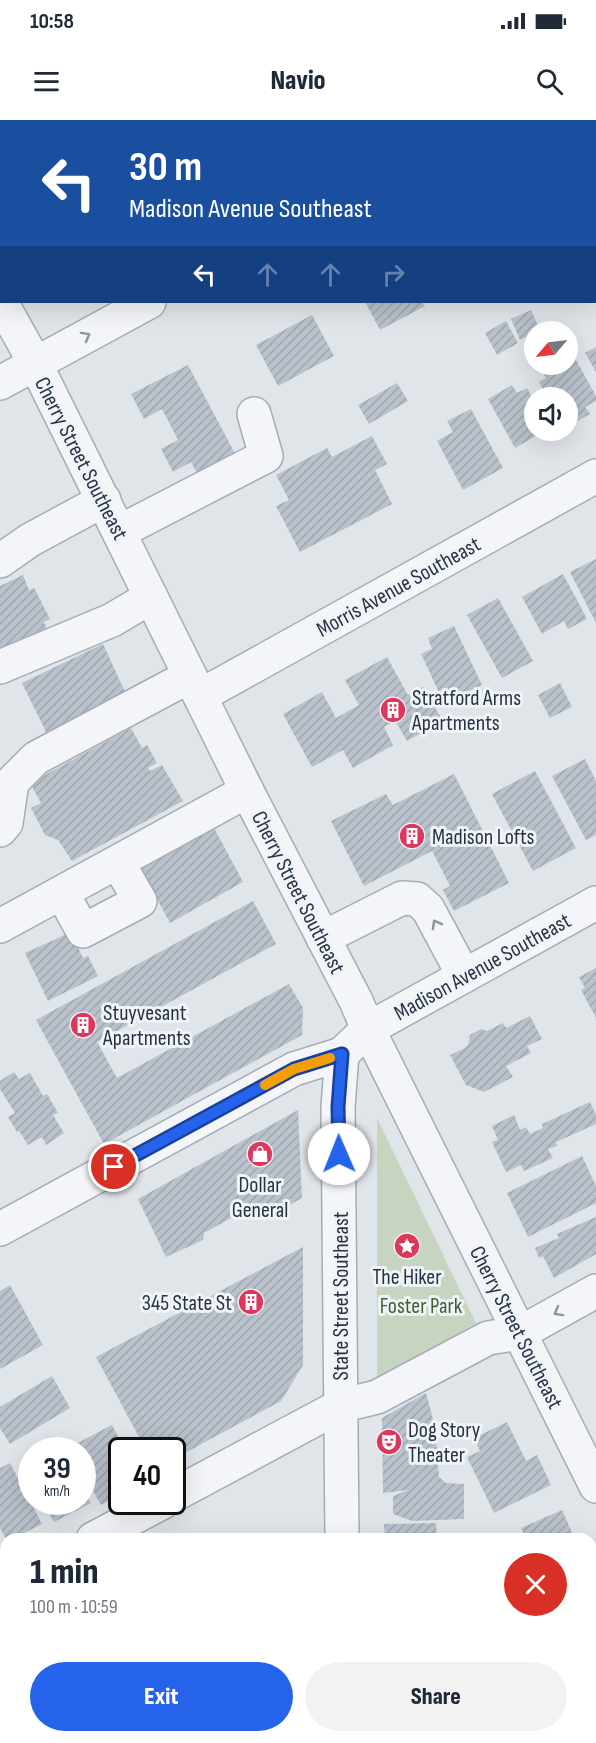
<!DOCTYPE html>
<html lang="en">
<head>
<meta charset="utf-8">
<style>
	:root { --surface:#fff; --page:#f2f2f3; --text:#1f2937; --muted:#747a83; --accent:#2563eb }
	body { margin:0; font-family:"Sofia Sans Condensed",sans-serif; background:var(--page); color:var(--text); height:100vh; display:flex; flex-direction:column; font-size:22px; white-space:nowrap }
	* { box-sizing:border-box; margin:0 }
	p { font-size:20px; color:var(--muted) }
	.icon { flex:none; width:33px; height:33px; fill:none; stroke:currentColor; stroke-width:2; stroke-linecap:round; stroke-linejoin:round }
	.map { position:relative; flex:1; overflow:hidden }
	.side { position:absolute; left:0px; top:1413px; width:597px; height:210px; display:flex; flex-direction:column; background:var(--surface); border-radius:18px 18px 0 0; box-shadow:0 6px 24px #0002 }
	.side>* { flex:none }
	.guide { position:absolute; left:0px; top:0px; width:597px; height:183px; box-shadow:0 6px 24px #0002; background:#1a4fa0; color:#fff; overflow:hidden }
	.needle { width:39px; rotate:242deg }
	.buttons { position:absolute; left:524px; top:201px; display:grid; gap:12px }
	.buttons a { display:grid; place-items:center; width:54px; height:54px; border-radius:50%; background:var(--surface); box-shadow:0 6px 24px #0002; font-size:30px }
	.speed { position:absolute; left:18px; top:1317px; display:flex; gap:12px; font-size:30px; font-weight:700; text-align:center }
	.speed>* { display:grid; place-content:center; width:78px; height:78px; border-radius:50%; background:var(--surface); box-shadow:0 6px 24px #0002; line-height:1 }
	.speed small { font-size:15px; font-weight:400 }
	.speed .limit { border:3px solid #111; border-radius:9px; background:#fff; color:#111 }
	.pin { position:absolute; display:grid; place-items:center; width:51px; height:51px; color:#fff; margin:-26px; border:3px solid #fff; border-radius:50%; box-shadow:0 2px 6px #0007 }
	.me { position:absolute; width:66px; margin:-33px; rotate:359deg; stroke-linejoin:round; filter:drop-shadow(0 0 4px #0008) }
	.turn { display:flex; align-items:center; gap:21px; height:126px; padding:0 30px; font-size:27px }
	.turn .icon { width:78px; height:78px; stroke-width:2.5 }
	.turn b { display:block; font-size:42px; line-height:51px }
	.lanes { display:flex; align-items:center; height:57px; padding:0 30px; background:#0003; justify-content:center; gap:30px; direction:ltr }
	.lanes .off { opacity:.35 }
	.round { display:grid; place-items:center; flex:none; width:63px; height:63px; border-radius:32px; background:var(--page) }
	.summary { display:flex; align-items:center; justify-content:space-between; height:102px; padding:0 30px }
	h1 { font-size:36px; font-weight:800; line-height:45px }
	.action { display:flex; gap:12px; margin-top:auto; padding:12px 30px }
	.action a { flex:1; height:69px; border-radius:36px; background:var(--accent); color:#fff; font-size:24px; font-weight:800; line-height:69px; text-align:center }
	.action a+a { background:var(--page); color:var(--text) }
	.status { display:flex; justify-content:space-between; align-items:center; height:42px; padding:0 30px; background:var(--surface); direction:ltr }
	.status svg { height:16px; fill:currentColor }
	header { display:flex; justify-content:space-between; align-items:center; height:78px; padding:0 30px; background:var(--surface); font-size:27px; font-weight:800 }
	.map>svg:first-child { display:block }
</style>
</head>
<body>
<div class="status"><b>10:58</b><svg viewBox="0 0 49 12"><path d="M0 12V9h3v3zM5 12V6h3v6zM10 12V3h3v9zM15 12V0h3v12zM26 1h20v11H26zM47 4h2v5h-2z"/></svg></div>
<header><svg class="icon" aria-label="menu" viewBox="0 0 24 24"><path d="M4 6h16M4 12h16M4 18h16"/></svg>Navio<svg class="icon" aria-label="search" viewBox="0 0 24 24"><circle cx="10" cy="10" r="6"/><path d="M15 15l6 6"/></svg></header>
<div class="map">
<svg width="596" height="1623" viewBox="0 0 596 1623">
	<defs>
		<pattern id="building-hatch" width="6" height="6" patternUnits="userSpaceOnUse" patternTransform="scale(1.5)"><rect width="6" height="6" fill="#b9c1cb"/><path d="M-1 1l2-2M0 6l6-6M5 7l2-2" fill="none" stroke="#9fa6b0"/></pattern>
	</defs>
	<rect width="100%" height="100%" fill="#e0e5ea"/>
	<path fill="#c7d5c0" d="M 377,998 L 476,1203 L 377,1261 Z"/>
	<g fill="url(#building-hatch)">
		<path d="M 365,182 L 422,182 L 425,186 L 380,210 Z"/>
		<path d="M 531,190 L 540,210 L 520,220 L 511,199 Z"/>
		<path d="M 312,195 L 334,236 L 278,266 L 256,225 Z"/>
		<path d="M 506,201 L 518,223 L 497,235 L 485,213 Z"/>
		<path d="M 567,224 L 596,276 L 596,281 L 585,287 L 590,294 L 567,307 L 567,278 L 547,278 L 539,262 L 546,258 L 538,244 L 567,244 Z"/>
		<path d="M 596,227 L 596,252 L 585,233 Z"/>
		<path d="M 188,245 L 240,343 L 202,363 L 191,342 L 173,352 L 161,329 L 178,320 L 162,289 L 144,299 L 131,274 Z"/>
		<path d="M 397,263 L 408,281 L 369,304 L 358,285 Z"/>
		<path d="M 512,265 L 517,273 L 527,268 L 534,280 L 534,310 L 546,310 L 515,328 L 488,279 Z"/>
		<path d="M 471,289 L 503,348 L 463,370 L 437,321 L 453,312 L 447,301 Z"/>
		<path d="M 372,316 L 387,344 L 375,350 L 392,384 L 300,432 L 276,386 L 289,380 L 276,355 L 327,328 L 332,337 Z"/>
		<path d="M 596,439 L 596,503 L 570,452 Z"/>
		<path d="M 563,454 L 587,499 L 568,509 L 564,501 L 542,514 L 522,477 Z"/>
		<path d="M 23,455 L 29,470 L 34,468 L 50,499 L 44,502 L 50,516 L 0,531 L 0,466 Z"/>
		<path d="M 498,478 L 533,541 L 502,558 L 467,495 Z"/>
		<path d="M 454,506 L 482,565 L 444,583 L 421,534 L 432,529 L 428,518 Z"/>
		<path d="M 103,524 L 127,576 L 47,614 L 22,563 Z"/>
		<path d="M 387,537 L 408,575 L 423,567 L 443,601 L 407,621 L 395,601 L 384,607 L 393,625 L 353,648 L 343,630 L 312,647 L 283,594 L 322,572 L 336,598 L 359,585 L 345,560 Z"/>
		<path d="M 560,563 L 572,587 L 550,598 L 538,575 Z"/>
		<path d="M 131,608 L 142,628 L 147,625 L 157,643 L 148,648 L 150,651 L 162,645 L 183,681 L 72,741 L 58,720 L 45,715 L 31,688 L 41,683 L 30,663 Z"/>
		<path d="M 585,639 L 596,661 L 596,715 L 586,720 L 552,656 Z"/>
		<path d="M 535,651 L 576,728 L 533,751 L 492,674 Z"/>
		<path d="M 454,654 L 509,763 L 454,791 L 443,770 L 450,766 L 432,731 L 364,766 L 331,701 L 386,674 L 393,685 Z"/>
		<path d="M 212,704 L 243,762 L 170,803 L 138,744 Z"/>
		<path d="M 253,781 L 276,824 L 97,922 L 117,958 L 289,864 L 303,888 L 302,915 L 104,1024 L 36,900 Z"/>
		<path d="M 71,812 L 83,838 L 88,836 L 98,856 L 48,881 L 25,833 Z"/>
		<path d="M 596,848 L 596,898 L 581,870 L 585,868 L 579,857 Z"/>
		<path d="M 530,896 L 542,919 L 527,926 L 531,933 L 506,946 L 513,957 L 484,972 L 466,965 L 450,935 L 463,929 L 468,925 L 470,915 L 481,909 L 487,911 L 503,903 L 506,908 Z"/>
		<path d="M 14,952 L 19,959 L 30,953 L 43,976 L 47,974 L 58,993 L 53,995 L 64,1013 L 46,1025 L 42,1017 L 28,1025 L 19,1011 L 17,1012 L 8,997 L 15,993 L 0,969 L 0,961 Z"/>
		<path d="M 590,982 L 596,995 L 596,1004 L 556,1022 L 557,1026 L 548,1029 L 553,1038 L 524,1051 L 521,1045 L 506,1052 L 492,1022 L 498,1020 L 492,1006 L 514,995 L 520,1010 L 526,1007 L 530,1014 L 543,1008 L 542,1004 Z"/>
		<path d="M 298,990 L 302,1078 L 270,1096 L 260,1082 L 204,1113 L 203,1120 L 166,1137 L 138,1079 Z"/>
		<path d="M 582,1036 L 596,1066 L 596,1083 L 528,1117 L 507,1073 Z"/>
		<path d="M 596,1097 L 596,1134 L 554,1158 L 543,1136 L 539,1138 L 535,1128 L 559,1118 L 557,1114 Z"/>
		<path d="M 303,1127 L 303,1245 L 281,1281 L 172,1340 L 172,1330 L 146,1330 L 96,1237 Z"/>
		<path d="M 10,1165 L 43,1225 L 0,1249 L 0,1171 Z"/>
		<path d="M 52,1256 L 70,1288 L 10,1324 L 0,1308 L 0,1287 Z"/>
		<path d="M 426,1273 L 435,1307 L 439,1357 L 446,1363 L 464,1364 L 464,1399 L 412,1401 L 393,1394 L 393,1376 L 408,1370 L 383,1373 L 382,1298 Z"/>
		<path d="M 507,1302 L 526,1341 L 537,1335 L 551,1365 L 494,1393 L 467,1337 L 480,1331 L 474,1318 Z"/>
		<path d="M 112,1305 L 125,1330 L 122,1330 L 122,1374 L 101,1385 L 82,1351 L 82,1330 L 71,1330 L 70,1327 Z"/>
		<path d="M 10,1343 L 42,1404 L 13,1419 L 6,1419 L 0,1408 L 0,1348 Z"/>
		<path d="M 82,1368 L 91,1383 L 54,1402 L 43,1382 L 82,1382 Z"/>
		<path d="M 562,1390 L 575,1419 L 526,1419 L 521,1408 Z"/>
		<path d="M 436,1403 L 437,1419 L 385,1419 L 384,1404 Z"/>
		<path d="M 3,1541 L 6,1549 L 6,1578 L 0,1589 L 0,1543 Z"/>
		<path d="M 6,1595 L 6,1617 L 22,1617 L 25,1623 L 0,1623 L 0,1598 Z"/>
		<rect x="169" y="1617" width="139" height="6"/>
		<path d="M 387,1617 L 424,1617 L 427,1623 L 390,1623 Z"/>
	</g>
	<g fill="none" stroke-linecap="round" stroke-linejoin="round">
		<g stroke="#a5acb5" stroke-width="36">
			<g id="minor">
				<path d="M 477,2 L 479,0"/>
				<path d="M 0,180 L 35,243 L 247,671 L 356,881 L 368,909 L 596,1366"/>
				<path d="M 0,263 L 149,182"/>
				<path d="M 119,412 L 266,336 L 254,294"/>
				<path d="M 0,441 L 30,420 L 104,380"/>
				<path d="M 0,547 L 112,500 L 151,477"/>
				<path d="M 200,576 L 596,356"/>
				<path d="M 0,710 L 6,703 L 12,662 L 36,638 L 190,556"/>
				<path d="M 62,773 L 83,811 L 140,781 L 118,743"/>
				<path d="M 0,806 L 247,671"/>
				<path d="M 323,818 L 402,778 L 417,779 L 428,789 L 464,856"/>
				<path d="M 0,1109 L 294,949 L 342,934"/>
				<path d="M 172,1376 L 340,1286 L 377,1277 L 488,1218 L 520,1213 L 596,1171"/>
				<path d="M 93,1419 L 163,1382"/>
				<path d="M 342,1419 L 338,987 L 342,934 L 368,909 L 596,783"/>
				<path d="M 0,1469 L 6,1466"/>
				<path d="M 591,1533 L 596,1530"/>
				<path d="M 346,1617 L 346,1623"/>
			</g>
		</g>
		<use href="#minor" stroke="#f3f5f8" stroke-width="33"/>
	</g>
	<defs><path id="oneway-chevron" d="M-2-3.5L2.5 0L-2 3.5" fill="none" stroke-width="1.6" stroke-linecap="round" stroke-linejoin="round" transform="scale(1.5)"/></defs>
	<g stroke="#8d949e">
		<use href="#oneway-chevron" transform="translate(86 216) rotate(-29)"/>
		<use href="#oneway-chevron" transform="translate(436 804) rotate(-119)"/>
		<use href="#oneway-chevron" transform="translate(558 1192) rotate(151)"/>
	</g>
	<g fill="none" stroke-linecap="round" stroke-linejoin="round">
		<g stroke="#184099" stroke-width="15">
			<path id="route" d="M 114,1047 L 294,949 L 342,934 L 338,987 L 339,1034"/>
		</g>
		<use href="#route" stroke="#2563eb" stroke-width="10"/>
		<path stroke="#f59e0b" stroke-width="10" d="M 265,965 L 294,949 L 330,938"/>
	</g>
	<defs>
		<g id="building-disc" transform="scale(1.35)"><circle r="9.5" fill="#dd385c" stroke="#f0f4f8"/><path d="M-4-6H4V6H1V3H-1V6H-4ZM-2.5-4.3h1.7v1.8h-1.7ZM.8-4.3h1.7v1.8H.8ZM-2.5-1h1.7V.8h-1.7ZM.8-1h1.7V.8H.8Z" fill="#fff"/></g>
		<g id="shop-disc" transform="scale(1.35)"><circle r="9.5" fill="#dd385c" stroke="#f0f4f8"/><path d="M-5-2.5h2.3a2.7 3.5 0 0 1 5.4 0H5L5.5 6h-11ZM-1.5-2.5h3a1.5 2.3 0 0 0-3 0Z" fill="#fff"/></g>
		<g id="sight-disc" transform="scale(1.35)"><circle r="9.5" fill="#dd385c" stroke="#f0f4f8"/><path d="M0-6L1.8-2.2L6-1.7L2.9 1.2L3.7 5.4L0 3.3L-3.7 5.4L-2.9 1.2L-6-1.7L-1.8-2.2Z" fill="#fff"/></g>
		<g id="theatre-disc" transform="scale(1.35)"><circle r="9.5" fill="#dd385c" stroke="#f0f4f8"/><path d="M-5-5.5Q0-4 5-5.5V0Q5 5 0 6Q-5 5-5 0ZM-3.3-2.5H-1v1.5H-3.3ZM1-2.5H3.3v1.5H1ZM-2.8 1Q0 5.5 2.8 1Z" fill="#fff"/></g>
	</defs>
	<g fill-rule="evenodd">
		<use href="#building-disc" x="393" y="590"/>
		<use href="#building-disc" x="412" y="716"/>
		<use href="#building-disc" x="83" y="905"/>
		<use href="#shop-disc" x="260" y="1034"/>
		<use href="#sight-disc" x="407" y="1126"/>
		<use href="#building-disc" x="251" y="1182"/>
		<use href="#theatre-disc" x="389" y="1322"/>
	</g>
	<g text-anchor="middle" stroke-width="6" stroke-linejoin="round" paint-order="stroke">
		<g font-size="22" fill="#273344" stroke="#f0f4f8">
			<text transform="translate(82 338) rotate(63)" y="8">Cherry Street Southeast</text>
			<text transform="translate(398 466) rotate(-29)" y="8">Morris Avenue Southeast</text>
			<text transform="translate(299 772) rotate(63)" y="8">Cherry Street Southeast</text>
			<text transform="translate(482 846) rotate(-29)" y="8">Madison Avenue Southeast</text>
			<text transform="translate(340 1176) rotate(-90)" y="8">State Street Southeast</text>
			<text transform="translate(517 1207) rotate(63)" y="8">Cherry Street Southeast</text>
		</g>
		<g font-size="22" fill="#273344" stroke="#f0f4f8" text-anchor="start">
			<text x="412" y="585">Stratford Arms<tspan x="412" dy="25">Apartments</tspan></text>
			<text x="432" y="724">Madison Lofts</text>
			<text x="103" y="900">Stuyvesant<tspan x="103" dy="25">Apartments</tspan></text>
			<text x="260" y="1072" text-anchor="middle">Dollar<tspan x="260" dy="25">General</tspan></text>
			<text x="407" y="1164" text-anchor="middle">The Hiker</text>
			<text x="232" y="1190" text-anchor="end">345 State St</text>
			<text x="408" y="1317">Dog Story<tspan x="408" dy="25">Theater</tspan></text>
		</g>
		<g font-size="22" fill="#3f6132" stroke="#f0f4f8">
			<text x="421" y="1193">Foster Park</text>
		</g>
	</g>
</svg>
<div class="buttons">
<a><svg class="needle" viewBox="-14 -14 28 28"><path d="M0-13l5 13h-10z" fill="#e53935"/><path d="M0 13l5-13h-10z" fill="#747a83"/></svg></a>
<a><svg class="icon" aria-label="sound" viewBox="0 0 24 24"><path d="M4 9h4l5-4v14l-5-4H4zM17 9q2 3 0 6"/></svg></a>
</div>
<div class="speed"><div>39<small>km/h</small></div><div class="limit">40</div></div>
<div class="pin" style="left:114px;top:1047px;background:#d93025"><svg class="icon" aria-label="arrive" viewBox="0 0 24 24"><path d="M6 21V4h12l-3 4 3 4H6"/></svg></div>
<svg class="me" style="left:339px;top:1034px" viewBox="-20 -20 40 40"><circle r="19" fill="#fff"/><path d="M0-13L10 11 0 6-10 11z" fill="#2563eb"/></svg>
<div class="guide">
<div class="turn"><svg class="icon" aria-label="left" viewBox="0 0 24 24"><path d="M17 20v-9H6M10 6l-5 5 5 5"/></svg><div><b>30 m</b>Madison Avenue Southeast</div></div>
<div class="lanes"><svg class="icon" aria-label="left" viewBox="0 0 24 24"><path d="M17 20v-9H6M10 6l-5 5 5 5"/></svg><svg class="icon off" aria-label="ahead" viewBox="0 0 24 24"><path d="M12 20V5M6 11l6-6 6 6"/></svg><svg class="icon off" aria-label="ahead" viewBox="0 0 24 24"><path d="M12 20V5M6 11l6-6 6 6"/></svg><svg class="icon off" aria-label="right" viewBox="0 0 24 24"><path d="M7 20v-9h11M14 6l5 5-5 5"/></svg></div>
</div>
<section class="side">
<div class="summary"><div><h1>1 min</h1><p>100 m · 10:59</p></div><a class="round" style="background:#d93025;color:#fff"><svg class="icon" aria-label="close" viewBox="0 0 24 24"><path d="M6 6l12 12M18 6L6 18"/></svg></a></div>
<div class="action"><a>Exit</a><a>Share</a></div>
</section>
</div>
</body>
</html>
